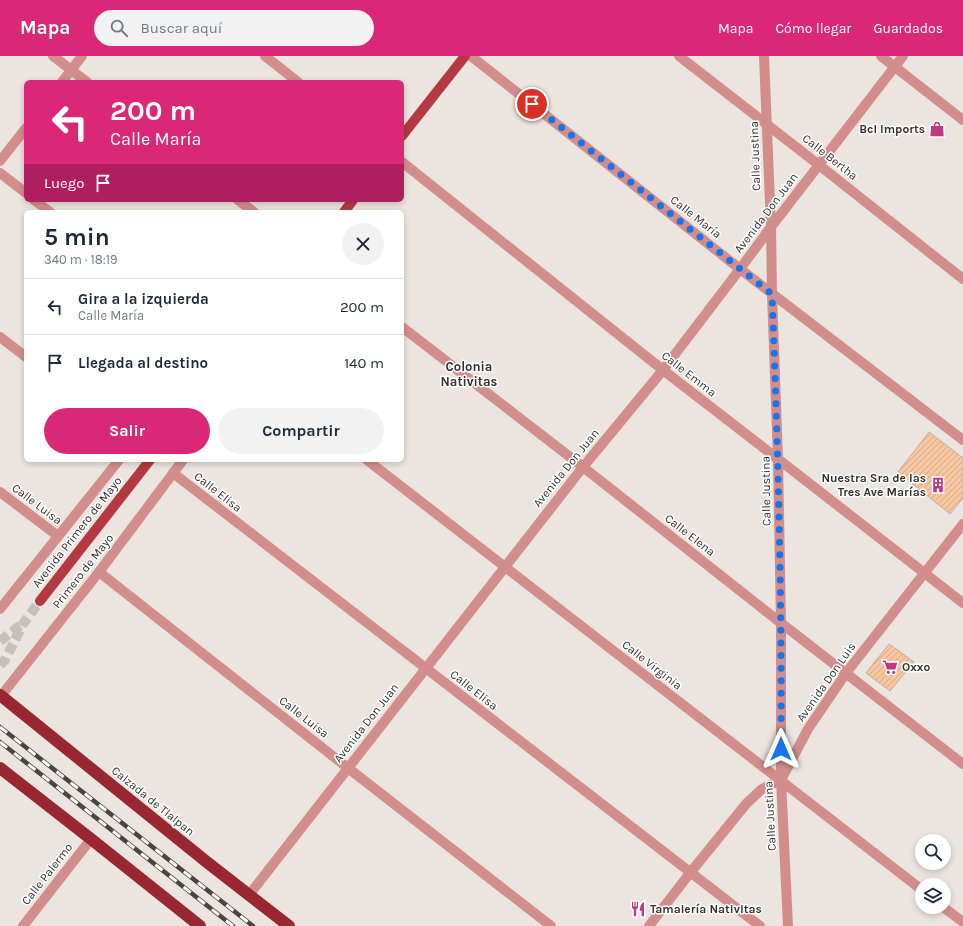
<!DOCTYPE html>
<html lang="es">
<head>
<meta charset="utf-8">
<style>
	:root { --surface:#fff; --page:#f2f2f3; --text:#1f2937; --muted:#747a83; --line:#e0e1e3; --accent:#db2777 }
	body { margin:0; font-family:Karla,sans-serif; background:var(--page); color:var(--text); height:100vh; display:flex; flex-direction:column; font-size:15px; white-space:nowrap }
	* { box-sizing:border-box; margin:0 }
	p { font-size:13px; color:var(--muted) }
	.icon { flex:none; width:22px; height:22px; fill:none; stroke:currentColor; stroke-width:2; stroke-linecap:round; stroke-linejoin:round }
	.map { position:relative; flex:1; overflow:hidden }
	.sheet { position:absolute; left:24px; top:154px; width:380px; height:252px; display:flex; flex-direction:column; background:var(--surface); border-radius:6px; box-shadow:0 2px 6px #0003 }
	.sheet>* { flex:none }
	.hud { position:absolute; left:24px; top:24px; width:380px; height:122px; border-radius:6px; box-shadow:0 2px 6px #0003; background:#db2777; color:#fff; overflow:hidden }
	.tools { position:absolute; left:915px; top:778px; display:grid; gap:8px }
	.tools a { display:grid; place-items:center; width:36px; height:36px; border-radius:50%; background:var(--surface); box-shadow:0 2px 6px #0003; font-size:20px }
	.pin { position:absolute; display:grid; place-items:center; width:34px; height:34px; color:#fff; margin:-17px; border:2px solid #fff; border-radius:50%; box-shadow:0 1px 4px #0007 }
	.me { position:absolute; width:44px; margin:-22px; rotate:0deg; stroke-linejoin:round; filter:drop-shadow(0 0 3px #0008) }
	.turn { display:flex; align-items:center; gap:14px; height:84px; padding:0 20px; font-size:18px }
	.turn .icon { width:52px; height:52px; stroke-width:2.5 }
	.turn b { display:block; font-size:28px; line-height:34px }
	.then { display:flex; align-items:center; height:38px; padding:0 20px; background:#0003; gap:8px; font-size:15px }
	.round { display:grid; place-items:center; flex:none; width:42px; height:42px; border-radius:21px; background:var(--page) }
	.summary { display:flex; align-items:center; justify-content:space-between; height:68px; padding:0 20px }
	h1 { font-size:24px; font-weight:700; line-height:30px }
	.action { display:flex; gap:8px; margin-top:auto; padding:8px 20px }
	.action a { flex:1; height:46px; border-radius:24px; background:var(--accent); color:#fff; font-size:16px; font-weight:700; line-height:46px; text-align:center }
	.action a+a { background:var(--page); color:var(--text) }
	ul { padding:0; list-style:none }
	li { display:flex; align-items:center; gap:12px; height:56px; padding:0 20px; border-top:1px solid var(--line) }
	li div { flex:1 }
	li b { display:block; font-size:15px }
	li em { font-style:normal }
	header { display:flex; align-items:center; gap:24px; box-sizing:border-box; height:56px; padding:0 20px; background:var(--accent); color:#fff }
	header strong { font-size:19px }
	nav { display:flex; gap:22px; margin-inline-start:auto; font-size:14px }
	.search { width:280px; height:36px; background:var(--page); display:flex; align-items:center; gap:10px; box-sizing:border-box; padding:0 14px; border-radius:22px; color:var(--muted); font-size:15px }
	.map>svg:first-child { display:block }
</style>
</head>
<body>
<header>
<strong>Mapa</strong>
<div class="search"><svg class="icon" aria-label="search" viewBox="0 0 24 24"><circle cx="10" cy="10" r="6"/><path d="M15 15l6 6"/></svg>Buscar aquí</div>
<nav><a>Mapa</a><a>Cómo llegar</a><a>Guardados</a></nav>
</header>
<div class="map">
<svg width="963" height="870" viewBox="0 0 963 870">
	<defs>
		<pattern id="building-hatch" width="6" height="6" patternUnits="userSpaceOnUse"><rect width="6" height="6" fill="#f7c69f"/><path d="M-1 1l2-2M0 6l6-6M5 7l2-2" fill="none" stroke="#d4ab89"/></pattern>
	</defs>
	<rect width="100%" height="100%" fill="#ebe4df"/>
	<g fill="url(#building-hatch)" stroke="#b7b1ac">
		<path d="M 929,376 L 963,402 L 963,442 L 950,458 L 898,416 Z"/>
		<path d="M 889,588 L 914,606 L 890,635 L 866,617 Z"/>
	</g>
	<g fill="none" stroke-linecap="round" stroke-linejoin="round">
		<g stroke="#c6c0bc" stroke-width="10" stroke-dasharray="10 5" stroke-linecap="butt">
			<path d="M 0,585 L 21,569"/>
			<path d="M 0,609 L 5,604 L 23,568 L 40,545"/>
		</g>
		<g stroke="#d28e8c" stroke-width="10">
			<path d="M 53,0 L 87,26"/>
			<path d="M 265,0 L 298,26"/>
			<path d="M 471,0 L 740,213 L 963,384"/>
			<path d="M 679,0 L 819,109 L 963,223"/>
			<path d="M 764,0 L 771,171 L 772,238 L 778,403 L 781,567 L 781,724 L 788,870"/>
			<path d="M 881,0 L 963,64"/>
			<path d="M 62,26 L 82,0"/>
			<path d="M 0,105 L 26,72"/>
			<path d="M 402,106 L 663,314 L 778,403 L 963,547"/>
			<path d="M 0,117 L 26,137"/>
			<path d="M 34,144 L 50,156"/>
			<path d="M 238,144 L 254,156"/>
			<path d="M 402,271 L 583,411 L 781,567 L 963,708"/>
			<path d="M 0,281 L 26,301"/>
			<path d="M 367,404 L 922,834"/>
			<path d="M 173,417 L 760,870"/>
			<path d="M 0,436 L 58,480"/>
			<path d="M 99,516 L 348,712 L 551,870"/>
			<path d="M 0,553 L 119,404"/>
			<path d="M 1,640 L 99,516 L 183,404"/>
			<path d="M 249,839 L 583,411 L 663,314 L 740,213 L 771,171 L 903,0"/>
			<path d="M 943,851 L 963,866"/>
			<path d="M 23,870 L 91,783"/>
			<path d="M 649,870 L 690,817 L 746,748 L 762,733 L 781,724 L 808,673 L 846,617 L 963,468"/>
		</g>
		<g stroke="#b43941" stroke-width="10">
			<path d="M 402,80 L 465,0"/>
			<path d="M 344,156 L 353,144"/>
			<path d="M 40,545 L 150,404"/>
		</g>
		<g stroke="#992731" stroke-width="12">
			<path d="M 0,639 L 208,807 L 289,870"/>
			<path d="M 0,712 L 91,783 L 200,870"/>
		</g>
		<g stroke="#484643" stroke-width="4.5">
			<g id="rail">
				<path d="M 0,671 L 253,870"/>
				<path d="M 0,686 L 233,870"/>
			</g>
		</g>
		<use href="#rail" stroke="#fff" stroke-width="3" stroke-dasharray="9" stroke-linecap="butt"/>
	</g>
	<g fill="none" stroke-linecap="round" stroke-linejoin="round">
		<path stroke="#1a73e8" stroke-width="7" stroke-dasharray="0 12.6" d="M 532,48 L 772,238 C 778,390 782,541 781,693"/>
	</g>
	<defs>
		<g id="shop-bare" transform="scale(1.2)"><path d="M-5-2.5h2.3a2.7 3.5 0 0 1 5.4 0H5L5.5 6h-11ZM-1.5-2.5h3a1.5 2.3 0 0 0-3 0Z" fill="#bf3b81" stroke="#fff" stroke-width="2.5" paint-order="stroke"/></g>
		<g id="building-bare" transform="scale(1.2)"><path d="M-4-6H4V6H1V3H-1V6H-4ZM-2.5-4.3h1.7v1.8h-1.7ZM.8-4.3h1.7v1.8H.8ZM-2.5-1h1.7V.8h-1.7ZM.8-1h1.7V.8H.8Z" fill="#bf3b81" stroke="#fff" stroke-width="2.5" paint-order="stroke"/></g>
		<g id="supermarket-bare" transform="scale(1.2)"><path d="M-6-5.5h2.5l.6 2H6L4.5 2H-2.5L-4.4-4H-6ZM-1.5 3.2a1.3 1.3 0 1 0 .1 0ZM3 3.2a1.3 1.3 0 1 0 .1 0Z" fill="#bf3b81" stroke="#fff" stroke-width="2.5" paint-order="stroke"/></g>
		<g id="restaurant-bare" transform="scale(1.2)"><path d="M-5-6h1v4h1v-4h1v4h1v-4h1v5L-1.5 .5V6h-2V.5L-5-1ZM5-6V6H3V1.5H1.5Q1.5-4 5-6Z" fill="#bf3b81" stroke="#fff" stroke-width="2.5" paint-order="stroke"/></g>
	</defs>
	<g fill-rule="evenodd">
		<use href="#shop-bare" x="937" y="73"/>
		<use href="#building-bare" x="938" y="429"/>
		<use href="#supermarket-bare" x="890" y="611"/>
		<use href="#restaurant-bare" x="638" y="853"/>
	</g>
	<g text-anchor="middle" stroke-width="3" stroke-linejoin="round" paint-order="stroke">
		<g font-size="12" font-weight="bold" fill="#33312f" stroke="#fff" text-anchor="end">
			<text x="925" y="77">Bcl Imports</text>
			<text x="926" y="426">Nuestra Sra de las<tspan x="926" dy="14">Tres Ave Marías</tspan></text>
			<text x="902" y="615" text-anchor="start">Oxxo</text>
			<text x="650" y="857" text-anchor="start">Tamalería Nativitas</text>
		</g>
		<g font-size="12" fill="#33312f" stroke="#fff">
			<text transform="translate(755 100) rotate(-92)" y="4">Calle Justina</text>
			<text transform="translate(830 101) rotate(38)" y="4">Calle Bertha</text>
			<text transform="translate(766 157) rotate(-53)" y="4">Avenida Don Juan</text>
			<text transform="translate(696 161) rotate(38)" y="4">Calle María</text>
			<text transform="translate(689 318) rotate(38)" y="4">Calle Emma</text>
			<text transform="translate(566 412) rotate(-51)" y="4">Avenida Don Juan</text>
			<text transform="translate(766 435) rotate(-91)" y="4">Calle Justina</text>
			<text transform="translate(218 436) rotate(38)" y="4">Calle Elisa</text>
			<text transform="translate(37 448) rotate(37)" y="4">Calle Luisa</text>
			<text transform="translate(77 476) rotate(-52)" y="4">Avenida Primero de Mayo</text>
			<text transform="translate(690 479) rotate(38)" y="4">Calle Elena</text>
			<text transform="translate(83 515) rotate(-52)" y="4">Primero de Mayo</text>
			<text transform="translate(652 609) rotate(38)" y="4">Calle Virginia</text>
			<text transform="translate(826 626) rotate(-55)" y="4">Avenida Don Luis</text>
			<text transform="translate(474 634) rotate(38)" y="4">Calle Elisa</text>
			<text transform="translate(304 661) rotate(38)" y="4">Calle Luisa</text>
			<text transform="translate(366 667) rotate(-52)" y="4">Avenida Don Juan</text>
			<text transform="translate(153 745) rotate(39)" y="4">Calzada de Tlalpan</text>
			<text transform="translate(770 760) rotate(-93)" y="4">Calle Justina</text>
			<text transform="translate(47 818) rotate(-52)" y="4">Calle Palermo</text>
		</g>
		<g font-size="13" font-weight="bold" fill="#33312f" stroke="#fff">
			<text x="469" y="315">Colonia<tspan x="469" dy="15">Nativitas</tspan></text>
		</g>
	</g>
</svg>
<div class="tools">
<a><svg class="icon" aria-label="search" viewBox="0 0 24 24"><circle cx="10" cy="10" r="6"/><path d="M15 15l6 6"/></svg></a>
<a><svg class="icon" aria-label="layers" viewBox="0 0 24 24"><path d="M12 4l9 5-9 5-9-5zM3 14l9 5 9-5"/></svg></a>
</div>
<div class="pin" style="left:532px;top:48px;background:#d93025"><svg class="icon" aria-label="arrive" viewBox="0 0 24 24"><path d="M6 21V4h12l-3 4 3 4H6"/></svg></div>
<svg class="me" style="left:781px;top:693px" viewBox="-20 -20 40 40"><path d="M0-17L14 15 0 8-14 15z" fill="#1a73e8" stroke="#fff" stroke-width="4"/></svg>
<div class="hud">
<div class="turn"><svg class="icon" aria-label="left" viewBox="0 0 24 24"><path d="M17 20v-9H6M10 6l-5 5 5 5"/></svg><div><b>200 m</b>Calle María</div></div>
<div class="then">Luego<svg class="icon" aria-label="arrive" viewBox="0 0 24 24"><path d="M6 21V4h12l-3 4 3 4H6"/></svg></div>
</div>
<section class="sheet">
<div class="summary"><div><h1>5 min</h1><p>340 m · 18:19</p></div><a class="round"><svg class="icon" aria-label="close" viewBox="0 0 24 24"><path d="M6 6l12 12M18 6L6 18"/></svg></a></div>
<ul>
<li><svg class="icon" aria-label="left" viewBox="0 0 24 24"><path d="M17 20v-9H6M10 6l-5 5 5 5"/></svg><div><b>Gira a la izquierda</b><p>Calle María</p></div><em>200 m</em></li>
<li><svg class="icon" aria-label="arrive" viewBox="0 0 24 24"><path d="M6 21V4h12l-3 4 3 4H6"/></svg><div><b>Llegada al destino</b></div><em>140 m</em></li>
</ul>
<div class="action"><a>Salir</a><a>Compartir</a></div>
</section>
</div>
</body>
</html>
